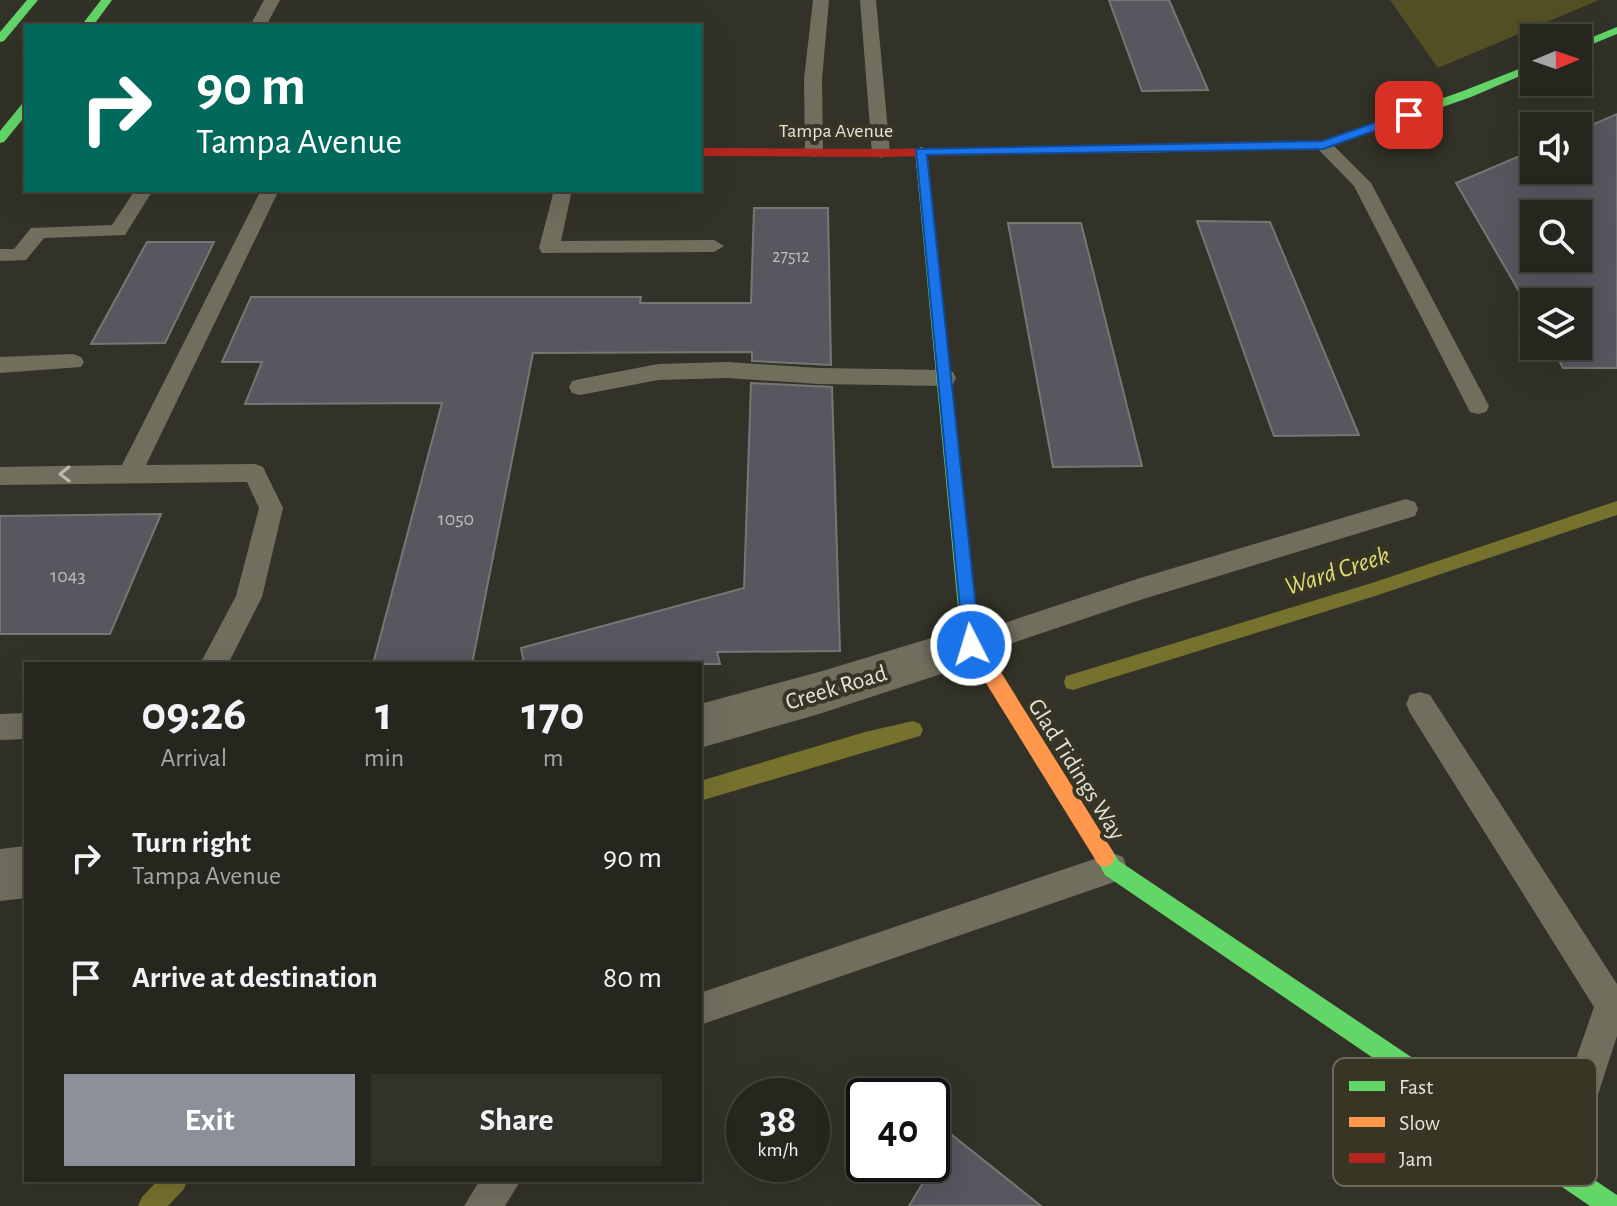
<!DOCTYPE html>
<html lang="en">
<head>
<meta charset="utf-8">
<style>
	:root { --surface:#26261e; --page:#32322b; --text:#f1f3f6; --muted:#a4a5a4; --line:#42433c; --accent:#8c9099 }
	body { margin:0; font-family:"Alegreya Sans",sans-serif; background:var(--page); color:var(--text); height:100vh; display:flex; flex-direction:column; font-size:30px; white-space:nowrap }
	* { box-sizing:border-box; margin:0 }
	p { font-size:26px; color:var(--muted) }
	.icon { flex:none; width:44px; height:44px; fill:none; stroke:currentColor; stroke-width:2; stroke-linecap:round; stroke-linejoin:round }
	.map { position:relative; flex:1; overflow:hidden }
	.side { position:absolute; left:24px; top:662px; width:678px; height:520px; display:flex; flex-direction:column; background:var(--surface); border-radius:0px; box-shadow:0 8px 32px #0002,0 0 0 2px var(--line) }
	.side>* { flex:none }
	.banner { position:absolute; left:24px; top:24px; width:678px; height:168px; border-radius:0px; box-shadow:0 8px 32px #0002,0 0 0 2px var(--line); background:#00695c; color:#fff; overflow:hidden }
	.needle { width:52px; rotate:88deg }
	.controls { position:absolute; left:1520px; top:24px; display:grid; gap:16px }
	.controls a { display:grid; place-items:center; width:72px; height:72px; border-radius:0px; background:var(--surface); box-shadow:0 8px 32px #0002,0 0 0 2px var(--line); font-size:40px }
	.speed { position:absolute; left:726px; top:1078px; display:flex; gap:16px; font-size:40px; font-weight:700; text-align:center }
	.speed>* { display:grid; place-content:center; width:104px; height:104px; border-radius:50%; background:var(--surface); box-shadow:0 8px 32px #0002,0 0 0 2px var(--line); line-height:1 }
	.speed small { font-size:20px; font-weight:400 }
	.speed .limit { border:4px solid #111; border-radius:12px; background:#fff; color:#111 }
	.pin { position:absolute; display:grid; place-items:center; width:68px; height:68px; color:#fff; margin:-34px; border-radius:16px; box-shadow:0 4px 12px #0006 }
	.me { position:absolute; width:88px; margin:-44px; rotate:355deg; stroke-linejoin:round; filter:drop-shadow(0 0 6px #0008) }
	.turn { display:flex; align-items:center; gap:28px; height:168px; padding:0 40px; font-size:36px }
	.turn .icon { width:104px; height:104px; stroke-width:2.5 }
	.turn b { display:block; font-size:56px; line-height:68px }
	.eta { display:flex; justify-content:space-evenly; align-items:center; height:136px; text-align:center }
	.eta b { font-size:48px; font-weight:600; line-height:56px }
	.button { display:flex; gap:16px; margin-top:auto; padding:16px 40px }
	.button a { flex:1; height:92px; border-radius:0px; background:var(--accent); color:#fff; font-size:32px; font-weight:600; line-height:92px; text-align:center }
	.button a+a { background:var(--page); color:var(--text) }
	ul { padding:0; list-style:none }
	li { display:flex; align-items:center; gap:24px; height:120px; padding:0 40px }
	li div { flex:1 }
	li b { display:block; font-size:30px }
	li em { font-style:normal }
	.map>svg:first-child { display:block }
</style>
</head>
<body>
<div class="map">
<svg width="1617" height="1206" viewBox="0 0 1617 1206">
	<rect width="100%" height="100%" fill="#333228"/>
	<path fill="#535025" d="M 1390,0 L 1599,0 L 1438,68 Z"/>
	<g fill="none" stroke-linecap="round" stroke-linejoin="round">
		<g fill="#75722e" fill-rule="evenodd">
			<path d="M 1617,501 L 1617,515 L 1375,596 L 1073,690 L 1066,688 L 1064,682 L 1066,676 L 1073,674 L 1375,582 Z"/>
			<path d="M 913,721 L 920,724 L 923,730 L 920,736 L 700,801 L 700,781 L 865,732 Z"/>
			<path d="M 158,1180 L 187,1180 L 184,1189 L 168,1206 L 138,1206 L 142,1197 Z"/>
		</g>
	</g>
	<g fill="#58565e" stroke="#767675" stroke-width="2" fill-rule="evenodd">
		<path d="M 1109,0 L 1169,0 L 1208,90 L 1142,91 Z"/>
		<path d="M 1617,114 L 1617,368 L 1563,368 L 1551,346 L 1578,346 L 1578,302 L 1534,302 L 1534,317 L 1456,183 L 1534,150 L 1534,170 L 1578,170 L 1578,131 ZM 1534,214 L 1578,214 L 1578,258 L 1534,258 Z"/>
		<path d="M 754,208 L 828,208 L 831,365 L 752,361 L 752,352 L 533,353 L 472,664 L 373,664 L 442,403 L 245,404 L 262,362 L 222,362 L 251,297 L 641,297 L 640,303 L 751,303 Z"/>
		<path d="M 1197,221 L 1270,222 L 1359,435 L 1274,436 Z"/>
		<path d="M 1008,223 L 1081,223 L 1142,466 L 1053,467 Z"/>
		<path d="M 147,242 L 214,242 L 165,343 L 91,344 Z"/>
		<path d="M 751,383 L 832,387 L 840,651 L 717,652 L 720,664 L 524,664 L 521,648 L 744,588 Z"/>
		<path d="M 161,514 L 110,634 L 0,634 L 0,516 Z"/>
		<path d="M 952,1135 L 1041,1206 L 909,1206 Z"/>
	</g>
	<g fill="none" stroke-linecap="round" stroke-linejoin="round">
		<g fill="#706f5e" fill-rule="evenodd">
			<path d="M 264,0 L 280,0 L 266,26 L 250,26 Z"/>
			<path d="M 813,0 L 829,0 L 822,79 L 823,152 L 814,157 L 805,152 L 804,79 Z"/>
			<path d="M 860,0 L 876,0 L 890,153 L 881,158 L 872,153 Z"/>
			<path d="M 1323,140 L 1329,141 L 1371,183 L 1489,406 L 1486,412 L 1478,414 L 1470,412 L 1354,186 L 1314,145 Z"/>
			<path d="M 135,190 L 153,190 L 125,235 L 44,238 L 26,260 L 0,261 L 0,249 L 14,249 L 31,228 L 112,225 Z"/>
			<path d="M 261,190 L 279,190 L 146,465 L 255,464 L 263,467 L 283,508 L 262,597 L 228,664 L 200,664 L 236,596 L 259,508 L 247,482 L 0,485 L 0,467 L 122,465 Z"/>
			<path d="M 554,190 L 572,190 L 561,241 L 714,240 L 724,246 L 714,252 L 542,253 L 539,248 Z"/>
			<path d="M 73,354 L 81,357 L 84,362 L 81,367 L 0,373 L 0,357 Z"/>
			<path d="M 727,362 L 819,368 L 945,370 L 953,372 L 956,378 L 953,384 L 945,386 L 819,384 L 727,378 L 658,380 L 580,395 L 572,393 L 569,387 L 572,381 L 580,379 L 658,364 Z"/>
			<path d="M 1406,499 L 1415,502 L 1418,509 L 1415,516 L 1140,600 L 971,657 L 962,653 L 958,645 L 962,637 L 1140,578 Z"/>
			<path d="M 1420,692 L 1430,695 L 1617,984 L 1617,1036 L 1574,1168 L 1569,1181 L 1556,1186 L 1543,1181 L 1538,1168 L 1594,1007 L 1410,713 L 1406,704 L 1410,695 Z"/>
			<path d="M 26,713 L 26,739 L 0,740 L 0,714 Z"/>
			<path d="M 1112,853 L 1123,857 L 1127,868 L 1123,879 L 700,1025 L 700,993 Z"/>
			<path d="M 480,1180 L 521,1180 L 505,1206 L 464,1206 Z"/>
		</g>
		<g fill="#706f5e" fill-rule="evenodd">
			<path d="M 971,626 L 987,631 L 994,645 L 987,659 L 819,714 L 700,748 L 700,704 L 819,672 Z"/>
			<path d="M 26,846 L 26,898 L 0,901 L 0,849 Z"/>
		</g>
		<g fill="#63d668" fill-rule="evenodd">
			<path d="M 27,0 L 38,0 L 4,41 L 0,42 L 0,32 Z"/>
			<path d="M 101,0 L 112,0 L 93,26 L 81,26 Z"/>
			<path d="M 1617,27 L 1617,34 L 1578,50 L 1578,43 Z"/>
			<path d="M 1534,63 L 1534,70 L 1471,97 L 1323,149 L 1115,153 L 1109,149 L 1115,145 L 1322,141 L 1463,91 Z"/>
			<path d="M 26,103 L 26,115 L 4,142 L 0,143 L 0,131 L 22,104 Z"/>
			<path d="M 921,147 L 927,151 L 979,640 L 977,646 L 970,648 L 963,646 L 961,640 L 915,151 Z"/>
			<path d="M 1105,847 L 1112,850 L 1119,861 L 1617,1195 L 1617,1206 L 1590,1206 L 1105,875 L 1095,857 L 1098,850 Z"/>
		</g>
		<path fill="#ff974d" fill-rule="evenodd" d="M 970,632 L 977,634 L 1112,850 L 1115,857 L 1112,864 L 1105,867 L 1098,864 L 963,646 L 961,640 L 963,634 Z"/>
		<path fill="#b3261e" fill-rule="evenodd" d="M 1115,145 L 1121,149 L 1119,152 L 881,157 L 700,156 L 700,148 L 881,149 Z"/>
	</g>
	<defs><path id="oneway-chevron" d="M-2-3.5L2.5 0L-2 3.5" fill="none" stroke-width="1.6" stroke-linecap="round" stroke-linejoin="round" transform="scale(2)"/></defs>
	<use stroke="#bbbaad" href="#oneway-chevron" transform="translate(65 474) rotate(179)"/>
	<path fill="#1a73e8" stroke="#114b97" stroke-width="2" d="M 1409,111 L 1416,115 L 1414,117 L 1323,149 L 927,155 L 980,645 L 977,651 L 964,651 L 916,149 L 1322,141 Z"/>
	<g text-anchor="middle" stroke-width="8" stroke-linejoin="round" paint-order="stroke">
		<g font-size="18" fill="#c0c0ba">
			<text x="791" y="262">27512</text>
		</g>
		<g font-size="20" fill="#e3e3d8" stroke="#373624">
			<text x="836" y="137">Tampa Avenue</text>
		</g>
		<g font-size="20" fill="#c0c0ba">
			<text x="456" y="525">1050</text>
			<text x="68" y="582">1043</text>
		</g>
		<g font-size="24" fill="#e3e3d8" stroke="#373624">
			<text transform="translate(836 687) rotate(-17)" y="8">Creek Road</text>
			<text transform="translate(1077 769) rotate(58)" y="8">Glad Tidings Way</text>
		</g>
		<g font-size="26" font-style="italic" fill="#e2dc76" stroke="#373624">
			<text transform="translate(1337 570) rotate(-18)" y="9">Ward Creek</text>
		</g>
	</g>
	<rect x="1333" y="1058" width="264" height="128" rx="12" fill="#373624" stroke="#6b6a5a" stroke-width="2"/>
	<rect x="1349" y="1081" width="36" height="10" fill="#63d668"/>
	<rect x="1349" y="1117" width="36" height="10" fill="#ff974d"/>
	<rect x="1349" y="1153" width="36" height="10" fill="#b3261e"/>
	<g font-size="22" fill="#e3e3d8">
		<text x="1399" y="1094">Fast</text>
		<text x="1399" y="1130">Slow</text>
		<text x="1399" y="1166">Jam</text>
	</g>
</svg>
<div class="controls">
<a><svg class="needle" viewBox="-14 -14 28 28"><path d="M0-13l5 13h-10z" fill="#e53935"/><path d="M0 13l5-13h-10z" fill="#a4a5a4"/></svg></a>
<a><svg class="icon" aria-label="sound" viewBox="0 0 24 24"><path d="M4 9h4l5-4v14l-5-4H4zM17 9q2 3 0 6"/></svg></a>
<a><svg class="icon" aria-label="search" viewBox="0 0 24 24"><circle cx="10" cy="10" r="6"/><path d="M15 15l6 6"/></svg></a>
<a><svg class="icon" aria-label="layers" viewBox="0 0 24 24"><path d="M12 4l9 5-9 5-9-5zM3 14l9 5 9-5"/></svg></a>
</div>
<div class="speed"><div>38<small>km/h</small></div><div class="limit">40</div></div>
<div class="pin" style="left:1409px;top:115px;background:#d93025"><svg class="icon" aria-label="arrive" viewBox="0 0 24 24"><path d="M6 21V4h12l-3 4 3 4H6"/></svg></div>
<svg class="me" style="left:971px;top:645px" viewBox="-20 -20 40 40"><circle r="17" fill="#1a73e8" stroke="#fff" stroke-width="3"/><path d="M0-11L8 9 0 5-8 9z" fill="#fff"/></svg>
<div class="banner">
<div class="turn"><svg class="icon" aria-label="right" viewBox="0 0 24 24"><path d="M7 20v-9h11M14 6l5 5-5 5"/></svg><div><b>90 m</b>Tampa Avenue</div></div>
</div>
<section class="side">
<div class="eta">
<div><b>09:26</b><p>Arrival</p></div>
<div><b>1</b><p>min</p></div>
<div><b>170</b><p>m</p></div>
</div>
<ul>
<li><svg class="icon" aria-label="right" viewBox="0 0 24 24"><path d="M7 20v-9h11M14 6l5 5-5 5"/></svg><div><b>Turn right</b><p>Tampa Avenue</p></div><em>90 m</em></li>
<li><svg class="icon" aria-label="arrive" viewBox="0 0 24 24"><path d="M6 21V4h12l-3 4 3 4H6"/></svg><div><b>Arrive at destination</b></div><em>80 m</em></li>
</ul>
<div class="button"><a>Exit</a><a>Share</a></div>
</section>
</div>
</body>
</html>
